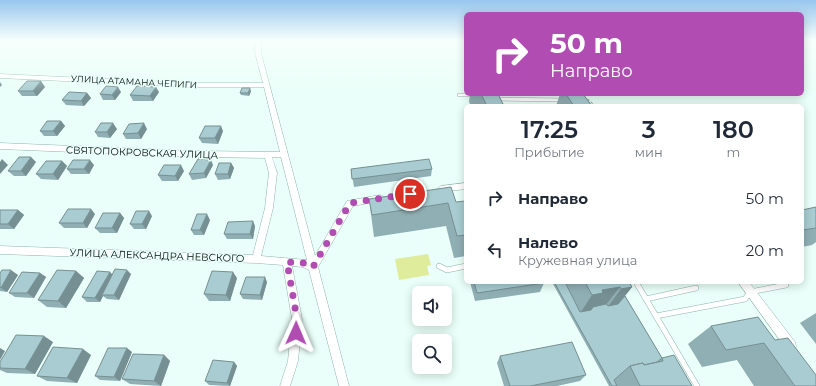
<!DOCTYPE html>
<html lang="ru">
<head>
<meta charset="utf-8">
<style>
	:root { --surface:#fff; --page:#f6f6f7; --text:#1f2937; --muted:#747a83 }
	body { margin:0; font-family:Montserrat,sans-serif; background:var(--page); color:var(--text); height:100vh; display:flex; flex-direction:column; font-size:15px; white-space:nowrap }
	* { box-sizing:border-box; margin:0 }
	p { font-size:13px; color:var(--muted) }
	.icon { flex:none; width:22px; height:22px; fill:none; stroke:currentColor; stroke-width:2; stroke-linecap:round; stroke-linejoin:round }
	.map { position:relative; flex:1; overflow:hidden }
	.sheet { position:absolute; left:464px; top:104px; width:340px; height:180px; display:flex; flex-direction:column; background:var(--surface); border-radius:6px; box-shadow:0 2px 10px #0003 }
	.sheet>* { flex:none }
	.hud { position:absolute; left:464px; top:12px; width:340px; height:84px; border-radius:6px; box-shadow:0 2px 10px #0003; background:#b04cb2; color:#fff; overflow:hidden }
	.tools { position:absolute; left:412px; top:286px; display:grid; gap:8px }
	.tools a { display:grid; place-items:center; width:40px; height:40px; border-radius:6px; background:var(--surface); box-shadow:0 2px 10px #0003; font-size:20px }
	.pin { position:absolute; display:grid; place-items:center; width:34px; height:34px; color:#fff; margin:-17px; border:2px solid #fff; border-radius:50%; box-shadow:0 1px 4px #0007 }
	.me { position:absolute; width:44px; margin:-22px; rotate:1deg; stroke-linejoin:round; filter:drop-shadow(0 0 3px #0008) }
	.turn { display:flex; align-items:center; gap:14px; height:84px; padding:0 20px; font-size:18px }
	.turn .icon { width:52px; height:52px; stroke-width:2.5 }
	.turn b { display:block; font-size:28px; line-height:34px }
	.eta { display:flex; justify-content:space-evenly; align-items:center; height:68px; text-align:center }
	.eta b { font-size:24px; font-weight:600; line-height:28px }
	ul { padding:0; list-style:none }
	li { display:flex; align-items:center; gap:12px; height:52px; padding:0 20px }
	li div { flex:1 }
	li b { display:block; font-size:15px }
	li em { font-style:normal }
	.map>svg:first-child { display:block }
</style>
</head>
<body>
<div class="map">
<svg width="816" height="386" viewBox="0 0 816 386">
	<rect width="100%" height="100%" fill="#eafff9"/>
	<path fill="#deec9c" d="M 428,254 L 431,265 L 427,266 L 429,275 L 399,280 L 395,259 Z"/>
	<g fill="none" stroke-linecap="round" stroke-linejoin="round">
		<g stroke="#92b3aa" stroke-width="4">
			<g id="lane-far1">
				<path d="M 459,95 L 475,95"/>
				<path d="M 496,99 L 563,100"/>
			</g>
		</g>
		<g stroke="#92b3aa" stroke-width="6">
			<g id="lane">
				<path d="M 439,266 L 447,270 L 466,266"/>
				<path d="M 636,282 L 697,386"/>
				<path d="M 646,299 L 696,288"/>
				<path d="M 656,316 L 745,299 L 750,292 L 786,285"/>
			</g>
		</g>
		<g stroke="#92b3aa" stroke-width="1">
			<g id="street">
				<path d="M 256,40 L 262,40 L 261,53 L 315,256 L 347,201 L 380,195 L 383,196 L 384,198 L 383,200 L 380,201 L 353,206 L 318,267 L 349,386 L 339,386 L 309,270 L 303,267 L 292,266 L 302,319 L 298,361 L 290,386 L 280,386 L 288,361 L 292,319 L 283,265 L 256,263 L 0,254 L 0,246 L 253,255 L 265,208 L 269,173 L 265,158 L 197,157 L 0,149 L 0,143 L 197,151 L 280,152 L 264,87 L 192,87 L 0,78 L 0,74 L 192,83 L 263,83 L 255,53 ZM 272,157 L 281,157 L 307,260 L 261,256 L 273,208 L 277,173 Z"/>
				<path d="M 466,183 L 466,189 L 441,192 L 437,189 L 441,186 Z"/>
				<path d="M 738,282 L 749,282 L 795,342 L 796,346 L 795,350 L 791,351 L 787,350 Z"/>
			</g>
		</g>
		<path stroke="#83948f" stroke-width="1" stroke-dasharray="2.5 2.5" stroke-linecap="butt" d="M 587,100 L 590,100 L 594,106"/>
		<use href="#lane-far1" stroke="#fff" stroke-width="3"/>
		<use href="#lane" stroke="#fff" stroke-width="5"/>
		<use href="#street" fill="#fff" fill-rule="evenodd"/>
	</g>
	<g fill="#90afb4">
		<path d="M 45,87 L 37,96 L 22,96 L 18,91 Z"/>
		<path d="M 251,91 L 249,96 L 241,95 L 240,93 Z"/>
		<path d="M 121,92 L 115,100 L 103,100 L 100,94 Z"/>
		<path d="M 159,92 L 153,101 L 133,101 L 130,95 Z"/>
		<path d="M 87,93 L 91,98 L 84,106 L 66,105 L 62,100 Z"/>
		<path d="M 470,94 L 498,94 L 504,106 L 471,106 L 469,102 Z"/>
		<path d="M 560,94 L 583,94 L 592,106 L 556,106 Z"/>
		<path d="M 61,121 L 65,126 L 57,136 L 44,136 L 40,131 Z"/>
		<path d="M 117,129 L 110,138 L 98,137 L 95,132 Z"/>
		<path d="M 147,129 L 141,139 L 126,139 L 123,134 Z"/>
		<path d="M 223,131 L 218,144 L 202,143 L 199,138 Z"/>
		<path d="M 62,161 L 67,166 L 58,180 L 41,179 L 36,174 Z"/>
		<path d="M 36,162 L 26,176 L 14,176 L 8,171 Z"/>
		<path d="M 231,163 L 234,168 L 230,179 L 218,180 L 215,174 Z"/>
		<path d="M 94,165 L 89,174 L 71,174 L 67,169 Z"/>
		<path d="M 213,165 L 206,178 L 192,180 L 189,174 Z"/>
		<path d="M 351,169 L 432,169 L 431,176 L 354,187 Z"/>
		<path d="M 184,171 L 178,181 L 162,181 L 158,175 Z"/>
		<path d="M 369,199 L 466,203 L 466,256 L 454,258 L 446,226 L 374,237 L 372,222 Z"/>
		<path d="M 816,207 L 816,242 L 812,245 L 802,247 L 802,210 Z"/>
		<path d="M 0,210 L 18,210 L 24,215 L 14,229 L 0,229 Z"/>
		<path d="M 120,213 L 124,218 L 117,233 L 100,233 L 95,228 Z"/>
		<path d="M 95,214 L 87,228 L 64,228 L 59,223 Z"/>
		<path d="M 152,216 L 146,229 L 134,229 L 130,224 Z"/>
		<path d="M 210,220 L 204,235 L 194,235 L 191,230 Z"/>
		<path d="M 255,226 L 253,239 L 227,239 L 224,234 Z"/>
		<path d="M 76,271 L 84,278 L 66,308 L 47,307 L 38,300 Z"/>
		<path d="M 0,273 L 18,275 L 7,292 L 0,291 Z"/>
		<path d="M 40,273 L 46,277 L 34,298 L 15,297 L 9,293 Z"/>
		<path d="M 112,274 L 131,274 L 119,300 L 107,299 L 103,296 L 100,302 L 87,302 L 82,297 Z"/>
		<path d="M 237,278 L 230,301 L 209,301 L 204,294 Z"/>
		<path d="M 267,282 L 262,300 L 243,299 L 240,294 Z"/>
		<path d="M 470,282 L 544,282 L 544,283 L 540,292 L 475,301 Z"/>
		<path d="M 552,282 L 629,282 L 632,287 L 625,296 L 662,358 L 692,386 L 609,386 Z"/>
		<path d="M 816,313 L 816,344 L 800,323 Z"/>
		<path d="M 711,326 L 775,340 L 816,386 L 754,386 L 737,360 L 702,367 L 688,344 Z"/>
		<path d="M 53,342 L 35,374 L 7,373 L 0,370 L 0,362 Z"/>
		<path d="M 132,352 L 120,381 L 100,380 L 95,376 Z"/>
		<path d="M 91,355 L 77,383 L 47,381 L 37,376 Z"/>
		<path d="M 164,355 L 170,361 L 161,386 L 130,384 L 122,379 Z"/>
		<path d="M 500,356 L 586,375 L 580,381 L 557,386 L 504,386 L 497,363 Z"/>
		<path d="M 234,362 L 237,366 L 230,386 L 209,385 L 205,381 Z"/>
	</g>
	<g fill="#768f92">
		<path d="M 41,81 L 45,87 L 37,96 L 33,91 Z"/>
		<path d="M 0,82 L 2,85 L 0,87 Z"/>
		<path d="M 118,87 L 121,92 L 115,100 L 112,95 Z"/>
		<path d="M 156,87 L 159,92 L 153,101 L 150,96 Z"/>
		<path d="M 250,88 L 251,91 L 249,96 L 248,93 Z"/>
		<path d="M 87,93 L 91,98 L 84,106 L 81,101 Z"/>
		<path d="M 61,121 L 65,126 L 57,136 L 53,131 Z"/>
		<path d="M 113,123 L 117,129 L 110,138 L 107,132 Z"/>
		<path d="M 144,123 L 147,129 L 141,139 L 138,133 Z"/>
		<path d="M 221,126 L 223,131 L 218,144 L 215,138 Z"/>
		<path d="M 31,157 L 36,162 L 26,176 L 21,171 Z"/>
		<path d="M 2,159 L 8,165 L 0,174 L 0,162 Z"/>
		<path d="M 90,160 L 94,165 L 89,174 L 84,169 Z"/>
		<path d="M 211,160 L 213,165 L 206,178 L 204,173 Z"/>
		<path d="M 62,161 L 67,166 L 58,180 L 53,174 Z"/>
		<path d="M 231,163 L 234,168 L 230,179 L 228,174 Z"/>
		<path d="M 181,165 L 184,171 L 178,181 L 175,176 Z"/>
		<path d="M 91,209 L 95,214 L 87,228 L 83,223 Z"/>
		<path d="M 18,210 L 24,215 L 14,229 L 8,224 Z"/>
		<path d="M 149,211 L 152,216 L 146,229 L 142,224 Z"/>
		<path d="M 120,213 L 124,218 L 117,233 L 112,228 Z"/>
		<path d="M 207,214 L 210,220 L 204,235 L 200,230 Z"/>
		<path d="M 253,221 L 255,226 L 253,239 L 250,234 Z"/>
		<path d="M 11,270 L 18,275 L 7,292 L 1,288 Z"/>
		<path d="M 127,270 L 131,274 L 119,300 L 114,295 Z"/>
		<path d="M 76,271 L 84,278 L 66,308 L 58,301 Z"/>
		<path d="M 110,272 L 114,276 L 102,295 L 103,296 L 100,302 L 95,298 Z"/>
		<path d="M 233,272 L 237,278 L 230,301 L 226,295 Z"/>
		<path d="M 40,273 L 46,277 L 34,298 L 27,293 Z"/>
		<path d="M 265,277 L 267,282 L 262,300 L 260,295 Z"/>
		<path d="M 620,287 L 605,306 L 579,315 L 592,295 L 602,290 Z"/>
		<path d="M 632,287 L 616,307 L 606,309 L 621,289 Z"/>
		<path d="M 44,336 L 53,342 L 35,374 L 25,369 Z"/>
		<path d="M 0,348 L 5,351 L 0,360 Z"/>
		<path d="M 127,348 L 132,352 L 120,381 L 114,377 Z"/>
		<path d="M 83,349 L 91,355 L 77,383 L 67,378 Z"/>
		<path d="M 164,355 L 170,361 L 161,386 L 154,381 Z"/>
		<path d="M 234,362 L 237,366 L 230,386 L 227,383 Z"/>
	</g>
	<g fill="#a8ccd1" stroke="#768f92">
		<path d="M 27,81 L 41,81 L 33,91 L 18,91 Z"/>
		<path d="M 106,86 L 118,87 L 112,95 L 100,94 Z"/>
		<path d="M 137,86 L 156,87 L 150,96 L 130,95 Z"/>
		<path d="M 242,88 L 250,88 L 248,93 L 240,93 Z"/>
		<path d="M 69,92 L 87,93 L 81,101 L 62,100 Z"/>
		<path d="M 481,94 L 498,94 L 504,106 L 487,106 Z"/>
		<path d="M 566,94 L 583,94 L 592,106 L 574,106 Z"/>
		<path d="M 47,121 L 61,121 L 53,131 L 40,131 Z"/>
		<path d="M 101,123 L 113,123 L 107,132 L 95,132 Z"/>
		<path d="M 144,123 L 138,133 L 123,134 L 129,124 Z"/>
		<path d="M 205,126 L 221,126 L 215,138 L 199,138 Z"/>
		<path d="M 19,157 L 31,157 L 21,171 L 8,171 Z"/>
		<path d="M 198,159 L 211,160 L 204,173 L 189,174 Z"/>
		<path d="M 429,159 L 432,169 L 352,179 L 351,169 Z"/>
		<path d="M 73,160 L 90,160 L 84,169 L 67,169 Z"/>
		<path d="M 46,161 L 62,161 L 53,174 L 36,174 Z"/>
		<path d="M 219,163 L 231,163 L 228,174 L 215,174 Z"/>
		<path d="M 164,165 L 181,165 L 175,176 L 158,175 Z"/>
		<path d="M 451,187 L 456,202 L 465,201 L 466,203 L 466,235 L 457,236 L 448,203 L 372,215 L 369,199 Z"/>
		<path d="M 816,207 L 816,228 L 802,230 L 802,210 Z"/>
		<path d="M 68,209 L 91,209 L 83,223 L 59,223 Z"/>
		<path d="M 0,210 L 18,210 L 8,224 L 0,224 Z"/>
		<path d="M 136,211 L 149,211 L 142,224 L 130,224 Z"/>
		<path d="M 103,213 L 120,213 L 112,228 L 95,228 Z"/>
		<path d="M 197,214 L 207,214 L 200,230 L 191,230 Z"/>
		<path d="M 253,221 L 250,234 L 224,234 L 228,222 Z"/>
		<path d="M 115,269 L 127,270 L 114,295 L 102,295 Z"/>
		<path d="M 2,270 L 11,270 L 1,288 L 0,287 L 0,273 Z"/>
		<path d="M 57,270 L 76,271 L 58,301 L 38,300 Z"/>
		<path d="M 97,271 L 110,272 L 95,298 L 82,297 Z"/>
		<path d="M 212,271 L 233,272 L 226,295 L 204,294 Z"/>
		<path d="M 22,272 L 40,273 L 27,293 L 9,293 Z"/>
		<path d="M 246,277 L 265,277 L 260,295 L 240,294 Z"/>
		<path d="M 474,282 L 544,282 L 544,283 L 477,293 Z"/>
		<path d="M 554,282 L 567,282 L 566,284 L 580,312 L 591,310 L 593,307 L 606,304 L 608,306 L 618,304 L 625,296 L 662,358 L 657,362 L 644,365 L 643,363 L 630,366 L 614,380 L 617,386 L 612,386 Z"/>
		<path d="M 585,282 L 629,282 L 632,287 L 621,289 L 620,287 L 602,290 L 603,293 L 592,295 Z"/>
		<path d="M 758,317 L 775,340 L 788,338 L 816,375 L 816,386 L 795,386 L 764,343 L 726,350 L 711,326 Z"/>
		<path d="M 16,335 L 44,336 L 25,369 L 0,368 L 0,362 Z"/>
		<path d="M 572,342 L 586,375 L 530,386 L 510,386 L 500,356 Z"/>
		<path d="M 53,347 L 83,349 L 67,378 L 37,376 Z"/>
		<path d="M 108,348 L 127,348 L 114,377 L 95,376 Z"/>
		<path d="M 133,354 L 164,355 L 154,381 L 122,379 Z"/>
		<path d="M 674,355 L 692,386 L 640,386 L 630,366 L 643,363 L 644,365 L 663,361 L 662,358 Z"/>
		<path d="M 213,360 L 234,362 L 227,383 L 205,381 Z"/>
	</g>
	<linearGradient id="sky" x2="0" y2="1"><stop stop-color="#98c6ee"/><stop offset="0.43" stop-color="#f6fffc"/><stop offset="1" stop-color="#f6fffc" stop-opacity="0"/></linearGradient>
	<rect width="816" height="94" fill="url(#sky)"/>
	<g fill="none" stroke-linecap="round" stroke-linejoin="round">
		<path stroke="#b04cb2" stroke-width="7" stroke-dasharray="0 12.6" d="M 296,333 L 297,319 L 287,262 L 304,263 L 313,267 L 350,203 L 410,194"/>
	</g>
	<g text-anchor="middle" stroke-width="3" stroke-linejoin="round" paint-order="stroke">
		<g font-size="9" fill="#040f0c" stroke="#eafff9">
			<text transform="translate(134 82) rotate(3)" y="3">УЛИЦА АТАМАНА ЧЕПИГИ</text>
		</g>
		<g font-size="10" fill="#040f0c" stroke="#eafff9">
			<text transform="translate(142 152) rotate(2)" y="4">СВЯТОПОКРОВСКАЯ УЛИЦА</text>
			<text transform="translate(157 255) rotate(2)" y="4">УЛИЦА АЛЕКСАНДРА НЕВСКОГО</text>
		</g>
	</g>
</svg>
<div class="tools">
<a><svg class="icon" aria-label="sound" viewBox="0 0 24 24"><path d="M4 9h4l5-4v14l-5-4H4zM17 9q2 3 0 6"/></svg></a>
<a><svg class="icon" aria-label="search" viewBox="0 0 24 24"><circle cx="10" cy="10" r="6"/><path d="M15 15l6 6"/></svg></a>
</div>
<div class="pin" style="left:410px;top:194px;background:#d93025"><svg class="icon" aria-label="arrive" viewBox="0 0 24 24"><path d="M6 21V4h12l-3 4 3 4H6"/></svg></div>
<svg class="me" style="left:296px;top:333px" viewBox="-20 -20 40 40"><path d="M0-17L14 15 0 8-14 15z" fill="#b04cb2" stroke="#fff" stroke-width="4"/></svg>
<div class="hud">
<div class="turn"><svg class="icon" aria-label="right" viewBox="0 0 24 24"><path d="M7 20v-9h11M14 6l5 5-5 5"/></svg><div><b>50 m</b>Направо</div></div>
</div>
<section class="sheet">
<div class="eta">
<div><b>17:25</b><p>Прибытие</p></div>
<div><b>3</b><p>мин</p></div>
<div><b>180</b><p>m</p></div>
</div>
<ul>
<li><svg class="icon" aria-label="right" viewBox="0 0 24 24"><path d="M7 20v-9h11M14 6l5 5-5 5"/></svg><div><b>Направо</b></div><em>50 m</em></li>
<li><svg class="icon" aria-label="left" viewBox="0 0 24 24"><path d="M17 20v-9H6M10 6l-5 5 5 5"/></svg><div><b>Налево</b><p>Кружевная улица</p></div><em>20 m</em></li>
</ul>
</section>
</div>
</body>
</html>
